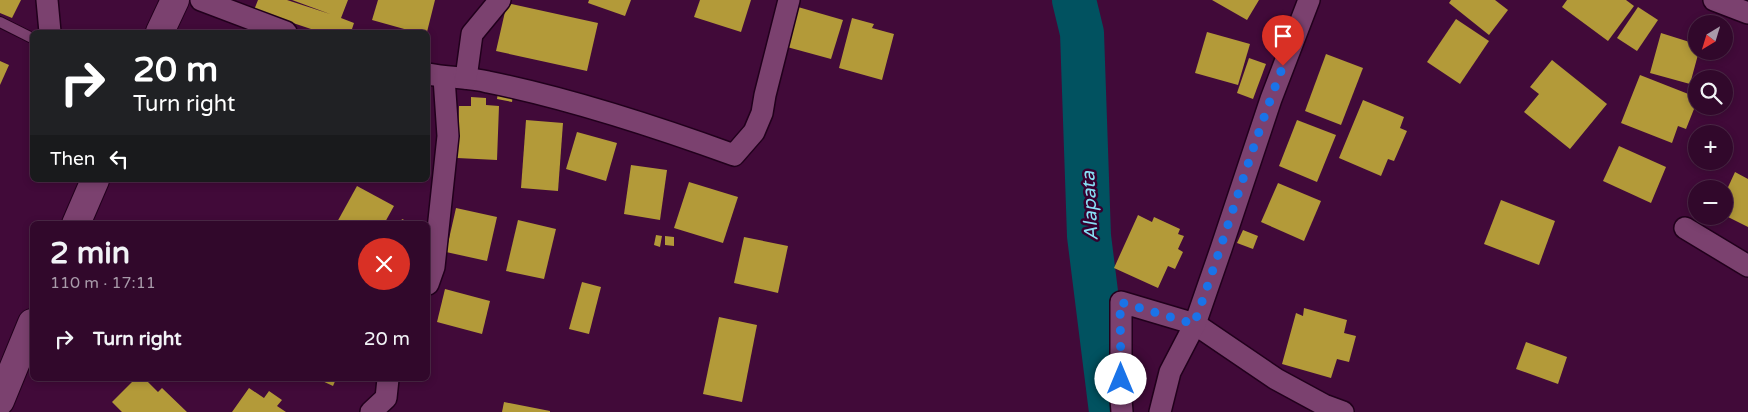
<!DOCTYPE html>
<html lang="en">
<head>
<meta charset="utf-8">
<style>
	:root { --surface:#31082b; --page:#3d1637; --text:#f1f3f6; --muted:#a89aa9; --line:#4c2947 }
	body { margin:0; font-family:"Varela Round",sans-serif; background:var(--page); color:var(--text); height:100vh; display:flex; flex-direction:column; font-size:19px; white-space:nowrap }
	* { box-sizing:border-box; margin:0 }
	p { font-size:16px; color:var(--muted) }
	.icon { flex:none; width:28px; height:28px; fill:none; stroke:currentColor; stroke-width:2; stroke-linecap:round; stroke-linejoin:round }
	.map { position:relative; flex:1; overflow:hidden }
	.drawer { position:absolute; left:30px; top:221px; width:400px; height:160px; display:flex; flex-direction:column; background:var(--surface); border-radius:8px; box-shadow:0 2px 8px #0003,0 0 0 1px var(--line) }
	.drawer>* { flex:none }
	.hud { position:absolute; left:30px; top:30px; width:400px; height:152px; border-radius:8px; box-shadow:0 2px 8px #0003,0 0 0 1px var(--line); background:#202124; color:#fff; overflow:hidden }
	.needle { width:32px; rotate:218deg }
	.fabs { position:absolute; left:1688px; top:15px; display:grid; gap:10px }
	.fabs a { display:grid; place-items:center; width:45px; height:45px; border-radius:50%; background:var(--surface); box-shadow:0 2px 8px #0003,0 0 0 1px var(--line); font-size:25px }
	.pin { position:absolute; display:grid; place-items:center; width:42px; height:42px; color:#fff; margin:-51px -21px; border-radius:50% 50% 50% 0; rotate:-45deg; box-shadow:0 0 5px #0007 }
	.pin .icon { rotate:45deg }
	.me { position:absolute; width:55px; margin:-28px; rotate:0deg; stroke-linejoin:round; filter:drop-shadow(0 0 4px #0008) }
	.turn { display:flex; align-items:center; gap:18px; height:105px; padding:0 20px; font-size:22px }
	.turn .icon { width:65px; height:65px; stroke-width:2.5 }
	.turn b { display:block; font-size:35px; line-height:42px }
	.then { display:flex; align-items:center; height:48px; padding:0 20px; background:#0003; gap:10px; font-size:19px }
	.round { display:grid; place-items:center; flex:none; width:52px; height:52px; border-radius:26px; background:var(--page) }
	.head { display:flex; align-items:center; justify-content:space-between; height:85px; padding:0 20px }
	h1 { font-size:30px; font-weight:700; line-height:38px }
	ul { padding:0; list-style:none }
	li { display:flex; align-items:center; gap:15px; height:65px; padding:0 20px }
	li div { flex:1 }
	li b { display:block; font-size:19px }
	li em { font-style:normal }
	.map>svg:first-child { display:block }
</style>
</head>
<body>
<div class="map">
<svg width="1748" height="412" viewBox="0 0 1748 412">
	<rect width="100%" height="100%" fill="#410a39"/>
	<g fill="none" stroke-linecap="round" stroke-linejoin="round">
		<path stroke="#015260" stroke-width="44" d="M 1074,0 L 1082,33 L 1089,236 L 1111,412"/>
	</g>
	<g fill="#b39a39">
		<path d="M 0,0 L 21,0 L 12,18 L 0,13 Z"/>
		<path d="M 258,0 L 287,0 L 330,14 L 292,0 L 348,0 L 341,18 L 354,23 L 351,32 L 320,32 L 254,10 Z"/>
		<path d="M 378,0 L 435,0 L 427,32 L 415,32 L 372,20 Z"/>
		<path d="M 589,0 L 631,0 L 625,16 L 588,3 Z"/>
		<path d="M 700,0 L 751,0 L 741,32 L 694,17 Z"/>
		<path d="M 1212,0 L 1259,0 L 1247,20 Z"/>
		<path d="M 1451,0 L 1495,0 L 1508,10 L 1489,35 L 1449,3 Z"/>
		<path d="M 1567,0 L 1626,0 L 1634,6 L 1608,41 L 1562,7 Z"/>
		<path d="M 507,3 L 598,23 L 587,71 L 496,51 Z"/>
		<path d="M 798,7 L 843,20 L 831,59 L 787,47 Z"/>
		<path d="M 1638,7 L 1658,20 L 1637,51 L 1617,38 Z"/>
		<path d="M 852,18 L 874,24 L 872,28 L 894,34 L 882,80 L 839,68 Z"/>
		<path d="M 1456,19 L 1489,41 L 1460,84 L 1427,62 Z"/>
		<path d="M 1207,32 L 1250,44 L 1238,85 L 1195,73 Z"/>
		<path d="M 1661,33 L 1696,44 L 1696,51 L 1699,51 L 1690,84 L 1650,73 Z"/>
		<path d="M 1326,54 L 1363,68 L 1341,125 L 1305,111 Z"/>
		<path d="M 1249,58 L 1266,64 L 1253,99 L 1237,93 Z"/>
		<path d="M 1552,60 L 1607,104 L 1570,149 L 1524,112 L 1539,94 L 1530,87 Z"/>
		<path d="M 0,61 L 9,65 L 0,85 Z"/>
		<path d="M 1640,75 L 1696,97 L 1696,104 L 1686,129 L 1678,126 L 1672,143 L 1621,123 Z"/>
		<path d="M 498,92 L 513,94 L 512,102 L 497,99 Z"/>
		<path d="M 471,97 L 486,98 L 486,105 L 499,106 L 497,160 L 457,158 L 459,106 L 471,106 Z"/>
		<path d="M 1363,100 L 1404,117 L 1400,128 L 1407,131 L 1394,161 L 1388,159 L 1381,176 L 1339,158 Z"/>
		<path d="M 526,120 L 563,123 L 558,191 L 521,188 Z"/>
		<path d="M 1297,120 L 1336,135 L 1317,182 L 1279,166 Z"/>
		<path d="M 577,132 L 617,143 L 606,181 L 566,169 Z"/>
		<path d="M 1619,146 L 1666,167 L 1651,203 L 1603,181 Z"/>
		<path d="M 631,165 L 667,170 L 660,220 L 624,214 Z"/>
		<path d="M 1735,172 L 1748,179 L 1748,227 L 1724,215 L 1724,196 Z"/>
		<path d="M 689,182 L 738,197 L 723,243 L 674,228 Z"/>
		<path d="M 1278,183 L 1321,201 L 1304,241 L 1261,222 Z"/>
		<path d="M 357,186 L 394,206 L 384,224 L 336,224 Z"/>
		<path d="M 1501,200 L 1555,221 L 1539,265 L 1484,244 Z"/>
		<path d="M 456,208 L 497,217 L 487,261 L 446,252 Z"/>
		<path d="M 1138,215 L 1152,222 L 1154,217 L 1180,229 L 1178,234 L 1184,236 L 1178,249 L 1183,252 L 1175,269 L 1168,266 L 1158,288 L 1114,268 Z"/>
		<path d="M 402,219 L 413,224 L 400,224 Z"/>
		<path d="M 518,220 L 556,229 L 544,279 L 506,271 Z"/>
		<path d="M 1243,230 L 1258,236 L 1253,249 L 1237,243 Z"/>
		<path d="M 656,235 L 662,236 L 660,247 L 654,245 Z"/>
		<path d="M 665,236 L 674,237 L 674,246 L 665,245 Z"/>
		<path d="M 744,237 L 788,246 L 778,293 L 734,283 Z"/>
		<path d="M 582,282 L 601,287 L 589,334 L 569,329 Z"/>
		<path d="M 445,289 L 490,301 L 482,334 L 437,322 Z"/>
		<path d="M 1304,308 L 1347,320 L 1344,333 L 1356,336 L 1349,362 L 1337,359 L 1331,378 L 1282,364 L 1296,313 L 1303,316 Z"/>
		<path d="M 719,317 L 757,325 L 742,402 L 703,394 Z"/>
		<path d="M 1526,342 L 1567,357 L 1558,384 L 1516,369 Z"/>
		<path d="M 135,379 L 150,379 L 147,381 L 158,392 L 162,388 L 187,412 L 122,412 L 112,402 Z"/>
		<path d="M 318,379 L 336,379 L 333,386 Z"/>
		<path d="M 249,388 L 264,398 L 269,391 L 282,400 L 277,406 L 286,412 L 232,412 Z"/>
		<path d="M 504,402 L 550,411 L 550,412 L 502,412 Z"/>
	</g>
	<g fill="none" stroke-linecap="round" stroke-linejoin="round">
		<g stroke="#21001c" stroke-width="12">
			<path id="lane" d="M 0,22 L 32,38"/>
		</g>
		<g stroke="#21001c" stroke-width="24">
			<g id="street">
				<path d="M 47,0 L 50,32"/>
				<path d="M 201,0 L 286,32"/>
				<path d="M 1714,0 L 1748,13"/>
				<path d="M 428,74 C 448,78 468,77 488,82 C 572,99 654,126 734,155 L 754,132 L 762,113 L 765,95 L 789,0"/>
				<path d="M 466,78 L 472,34 L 500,0"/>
				<path d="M 1685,228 L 1748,266"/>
				<path d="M 428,284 L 434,267 L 448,136 L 444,78"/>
				<path d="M 371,412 L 386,398 L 388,379"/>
				<path d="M 1122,412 L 1121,399 L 1121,302 L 1195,324 L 1276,379 L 1324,405 L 1343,412"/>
				<path d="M 1160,412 L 1170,372 L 1195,324 L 1221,249 L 1271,99 L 1309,0"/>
			</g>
		</g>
		<g stroke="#21001c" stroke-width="30">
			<g id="secondary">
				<path d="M 160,32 L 175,0"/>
				<path d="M 76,224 L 95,180"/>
				<path d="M 0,401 L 32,323"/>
			</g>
		</g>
		<use href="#lane" stroke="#7b416f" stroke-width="10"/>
		<use href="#street" stroke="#7b416f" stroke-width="21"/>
		<use href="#secondary" stroke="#7b416f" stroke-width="28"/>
	</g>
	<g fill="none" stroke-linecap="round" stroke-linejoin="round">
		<path stroke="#1a73e8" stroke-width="9" stroke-dasharray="0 16.2" d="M 1121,379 L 1120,302 L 1194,324 C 1225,239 1250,151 1283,66"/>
	</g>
	<g text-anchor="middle" stroke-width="5" stroke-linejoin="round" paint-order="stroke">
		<g font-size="19" font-style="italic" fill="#88dff4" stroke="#36002f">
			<text transform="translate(1089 206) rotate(-93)" y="7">Alapata</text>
		</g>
	</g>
</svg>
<div class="fabs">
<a><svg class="needle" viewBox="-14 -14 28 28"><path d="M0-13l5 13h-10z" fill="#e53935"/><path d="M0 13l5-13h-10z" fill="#a89aa9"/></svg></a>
<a><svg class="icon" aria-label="search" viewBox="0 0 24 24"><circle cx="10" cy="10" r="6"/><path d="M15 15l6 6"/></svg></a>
<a>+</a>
<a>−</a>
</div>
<div class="pin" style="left:1283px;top:66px;background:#d93025"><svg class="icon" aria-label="arrive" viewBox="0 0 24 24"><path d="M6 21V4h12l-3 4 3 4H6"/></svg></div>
<svg class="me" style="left:1121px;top:379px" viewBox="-20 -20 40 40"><circle r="19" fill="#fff"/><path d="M0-13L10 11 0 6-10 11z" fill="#1a73e8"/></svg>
<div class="hud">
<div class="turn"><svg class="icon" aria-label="right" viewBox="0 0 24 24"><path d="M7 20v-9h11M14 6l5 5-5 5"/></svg><div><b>20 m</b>Turn right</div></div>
<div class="then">Then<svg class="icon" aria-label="left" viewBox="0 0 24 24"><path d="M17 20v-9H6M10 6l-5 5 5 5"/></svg></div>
</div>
<section class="drawer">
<div class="head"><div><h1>2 min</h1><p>110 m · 17:11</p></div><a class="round" style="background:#d93025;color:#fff"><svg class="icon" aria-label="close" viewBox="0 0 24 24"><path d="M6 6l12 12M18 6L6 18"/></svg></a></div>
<ul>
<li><svg class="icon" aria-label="right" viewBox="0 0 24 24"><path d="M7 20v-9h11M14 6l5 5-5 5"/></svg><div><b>Turn right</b></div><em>20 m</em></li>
</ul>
</section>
</div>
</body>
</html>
